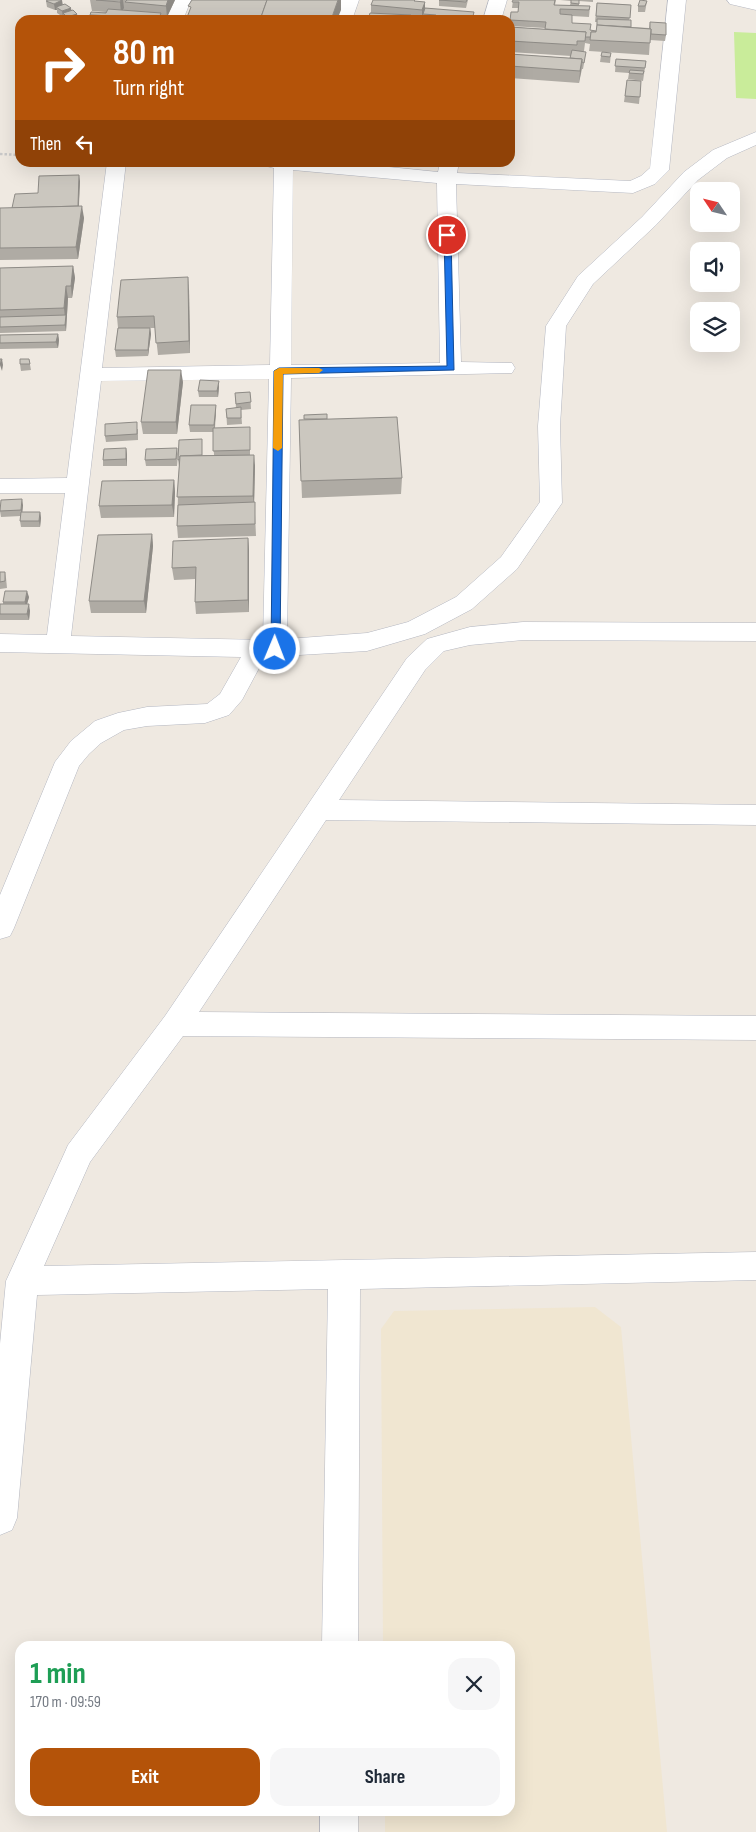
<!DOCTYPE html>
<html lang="en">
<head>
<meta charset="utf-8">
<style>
	:root { --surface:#fff; --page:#f6f6f7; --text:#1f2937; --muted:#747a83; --accent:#b45309 }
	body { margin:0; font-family:"Sofia Sans Condensed",sans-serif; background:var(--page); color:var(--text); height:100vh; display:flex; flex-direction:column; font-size:19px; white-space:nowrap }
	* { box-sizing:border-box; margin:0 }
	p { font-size:16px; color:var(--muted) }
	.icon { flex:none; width:28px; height:28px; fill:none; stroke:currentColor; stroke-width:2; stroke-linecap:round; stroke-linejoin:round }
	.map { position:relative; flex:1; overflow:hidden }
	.side { position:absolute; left:15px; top:1641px; width:500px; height:175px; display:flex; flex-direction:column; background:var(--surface); border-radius:15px; box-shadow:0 5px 20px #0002 }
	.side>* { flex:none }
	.hud { position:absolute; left:15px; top:15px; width:500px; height:152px; border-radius:15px; box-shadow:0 5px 20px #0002; background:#b45309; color:#fff; overflow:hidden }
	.needle { width:32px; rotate:305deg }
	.buttons { position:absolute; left:690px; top:182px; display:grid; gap:10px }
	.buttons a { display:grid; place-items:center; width:50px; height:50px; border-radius:10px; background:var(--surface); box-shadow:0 5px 20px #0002; font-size:25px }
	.pin { position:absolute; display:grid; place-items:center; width:42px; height:42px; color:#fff; margin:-21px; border:2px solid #fff; border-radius:50%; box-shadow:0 1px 5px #0007 }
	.me { position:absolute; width:55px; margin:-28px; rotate:1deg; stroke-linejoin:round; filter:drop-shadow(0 0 4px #0008) }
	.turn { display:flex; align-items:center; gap:18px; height:105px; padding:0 15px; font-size:22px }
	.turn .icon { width:65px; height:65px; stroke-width:2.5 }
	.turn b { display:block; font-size:35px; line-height:42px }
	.then { display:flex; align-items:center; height:48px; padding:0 15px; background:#0003; gap:10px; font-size:19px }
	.round { display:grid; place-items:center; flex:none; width:52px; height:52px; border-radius:15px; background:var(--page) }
	.summary { display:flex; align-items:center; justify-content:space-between; height:85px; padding:0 15px }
	h1 { font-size:30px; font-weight:700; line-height:38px; color:#1e9e55 }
	.cta { display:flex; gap:10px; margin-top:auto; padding:10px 15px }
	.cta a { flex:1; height:58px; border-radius:15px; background:var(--accent); color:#fff; font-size:20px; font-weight:700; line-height:58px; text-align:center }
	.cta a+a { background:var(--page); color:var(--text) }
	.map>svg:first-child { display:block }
</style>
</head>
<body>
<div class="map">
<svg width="756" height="1832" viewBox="0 0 756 1832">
	<rect width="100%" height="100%" fill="#efe9e1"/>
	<path fill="#f0e6d1" d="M 595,1307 L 621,1327 L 667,1832 L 385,1832 L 385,1811 L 510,1811 L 510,1646 L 383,1646 L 381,1329 L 394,1311 Z"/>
	<path fill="#c9ec9a" d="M 734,32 L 756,33 L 756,99 L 736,98 Z"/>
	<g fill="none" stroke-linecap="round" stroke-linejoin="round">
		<g stroke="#b4b7c1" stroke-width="1">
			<g id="minor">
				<path d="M 173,0 L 191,0 L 183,20 L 165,20 Z"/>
				<path d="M 341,0 L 359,0 L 352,20 L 334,20 Z"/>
				<path d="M 489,0 L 507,0 L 501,20 L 483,20 Z"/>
				<path d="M 668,0 L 686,0 L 669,170 L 655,184 L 633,193 L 456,184 L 461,362 L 512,363 L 515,368 L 512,373 L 291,378 L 287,639 L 367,633 L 408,622 L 456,597 L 501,557 L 540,502 L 538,426 L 546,326 L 578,276 L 642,217 L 684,172 L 713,150 L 756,132 L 756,145 L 727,158 L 698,180 L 656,225 L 593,284 L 566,326 L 560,426 L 562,503 L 517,569 L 472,609 L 425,634 L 367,651 L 265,657 L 242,700 L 229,715 L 205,723 L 147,726 L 124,730 L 101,743 L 89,754 L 79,766 L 14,928 L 10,936 L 0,939 L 0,895 L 55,762 L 71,741 L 95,721 L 118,713 L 147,707 L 207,704 L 220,694 L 241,657 L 0,652 L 0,634 L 47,635 L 65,493 L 0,493 L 0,479 L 67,478 L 107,162 L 126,162 L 102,368 L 270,365 L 274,168 L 266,166 L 264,162 L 340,162 L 438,172 L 440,162 L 459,162 L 457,173 L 630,181 L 641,176 L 650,168 ZM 293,170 L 437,183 L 440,363 L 291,365 ZM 269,379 L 263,640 L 71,636 L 101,381 Z"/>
				<path d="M 727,0 L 756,0 L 756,10 L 730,4 Z"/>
				<path d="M 523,622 L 756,623 L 756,641 L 523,640 L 470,645 L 444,651 L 425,670 L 339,800 L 756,805 L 756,825 L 326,820 L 199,1012 L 756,1016 L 756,1040 L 183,1036 L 90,1162 L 44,1266 L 756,1252 L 756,1280 L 360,1289 L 358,1646 L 322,1646 L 328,1289 L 37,1295 L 17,1518 L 12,1530 L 0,1535 L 0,1344 L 6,1281 L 64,1154 L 68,1145 L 165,1016 L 407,658 L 427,639 L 470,627 Z"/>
				<rect x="320" y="1811" width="38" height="21"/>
			</g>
		</g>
		<path stroke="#c9c9c9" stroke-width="2.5" stroke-dasharray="2.5 2" stroke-linecap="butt" d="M 0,154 L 20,155"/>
		<use href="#minor" fill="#fff" fill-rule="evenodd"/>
	</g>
	<g fill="#afaba4">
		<path d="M 62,0 L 62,4 L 77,14 L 78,20 L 65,20 L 64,17 L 63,17 L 57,13 L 57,10 L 55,10 L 47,7 L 46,1 Z"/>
		<path d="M 90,0 L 175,0 L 167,17 L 162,17 L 161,20 L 84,20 L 90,16 L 90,15 L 106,12 L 92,11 Z"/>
		<path d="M 439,0 L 468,0 L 466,8 L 439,6 Z"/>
		<path d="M 513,0 L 556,0 L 555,5 L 570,5 L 571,1 L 560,0 L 593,0 L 593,2 L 579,1 L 579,6 L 590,6 L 589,17 L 572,16 L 572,23 L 590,30 L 596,31 L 597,22 L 595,22 L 597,3 L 631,5 L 629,20 L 631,27 L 649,28 L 650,22 L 666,35 L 665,41 L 650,40 L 649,55 L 589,51 L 590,44 L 585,43 L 584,51 L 585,58 L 583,69 L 582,69 L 579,83 L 510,78 L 510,54 L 570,58 L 571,56 L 510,52 L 510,27 L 545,29 L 545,28 L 510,26 L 510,20 L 518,12 L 518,8 L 512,8 Z"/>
		<path d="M 647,1 L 645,12 L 638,12 L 638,6 Z"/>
		<path d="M 417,2 L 425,2 L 425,8 L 474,18 L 473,20 L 427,20 L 423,19 L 423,20 L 368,20 L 371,13 L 371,5 Z"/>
		<path d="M 611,53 L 610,63 L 600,62 L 601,56 Z"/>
		<path d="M 616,59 L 646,61 L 643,81 L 628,79 L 629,73 L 615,72 Z"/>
		<path d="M 627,80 L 641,81 L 639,104 L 624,102 Z"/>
		<path d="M 80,181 L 79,206 L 84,218 L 78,259 L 0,260 L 0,208 L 12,208 L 38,193 Z"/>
		<path d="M 73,266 L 75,278 L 72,298 L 68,298 L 66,331 L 0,333 L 0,268 Z"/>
		<path d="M 189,289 L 190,353 L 158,355 L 155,328 L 150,328 L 151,334 L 148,356 L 116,357 L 115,350 L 118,328 L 117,317 Z"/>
		<path d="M 58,334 L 59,340 L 58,348 L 0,349 L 0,335 Z"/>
		<path d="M 29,359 L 31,370 L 21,371 L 20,364 Z"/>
		<path d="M 183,382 L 177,434 L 143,434 L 141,422 Z"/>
		<path d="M 219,387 L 218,397 L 199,397 L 198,391 Z"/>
		<path d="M 250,392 L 251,409 L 241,410 L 242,424 L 227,425 L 226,409 L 236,408 L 235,393 Z"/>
		<path d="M 216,405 L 216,412 L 215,428 L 250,433 L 250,455 L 255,466 L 254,502 L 255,514 L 256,536 L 178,538 L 177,526 L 179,466 L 178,460 L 202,439 L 202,455 L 214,455 L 213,432 L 190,432 L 189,425 Z"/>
		<path d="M 327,419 L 402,478 L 401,494 L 302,498 L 299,420 Z"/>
		<path d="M 138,429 L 138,440 L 106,442 L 105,436 Z"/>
		<path d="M 126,448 L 127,455 L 127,466 L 103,466 L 103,460 Z"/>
		<path d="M 177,448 L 178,454 L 177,466 L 146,466 L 145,460 Z"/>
		<path d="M 174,480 L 175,492 L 174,517 L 101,518 L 99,506 Z"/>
		<path d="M 23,505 L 22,512 L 40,512 L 41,518 L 40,527 L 21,527 L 20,521 L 21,516 L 1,517 L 0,511 Z"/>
		<path d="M 152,534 L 153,546 L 146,613 L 91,613 L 89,601 Z"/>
		<path d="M 248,538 L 249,550 L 249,612 L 196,614 L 195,602 L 195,579 L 174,580 L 172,568 Z"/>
		<path d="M 0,572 L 5,572 L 6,578 L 7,588 L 0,589 Z"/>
		<path d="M 29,597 L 27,604 L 30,611 L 29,620 L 0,620 L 0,604 L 3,604 L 3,602 Z"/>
	</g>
	<g fill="#8e8b86">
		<path d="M 62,0 L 63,6 L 56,7 L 57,10 L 55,10 L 54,4 Z"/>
		<path d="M 121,0 L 123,0 L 124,8 L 121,13 L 120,2 Z"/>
		<path d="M 168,0 L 175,0 L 167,17 L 166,6 Z"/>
		<path d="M 338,0 L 341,0 L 341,10 L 337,20 L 331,20 Z"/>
		<path d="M 425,2 L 425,14 L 423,14 L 423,19 L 422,20 L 422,10 Z"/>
		<path d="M 71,8 L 72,14 L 63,13 L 64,17 L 63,17 L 62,11 Z"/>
		<path d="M 77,14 L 78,20 L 68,20 L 67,17 Z"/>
		<path d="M 582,59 L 581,71 L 579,83 L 580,71 Z"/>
		<path d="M 79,175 L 80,181 L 78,218 L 77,212 Z"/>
		<path d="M 82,206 L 84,218 L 78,259 L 76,247 Z"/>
		<path d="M 73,266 L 75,278 L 72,298 L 71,286 Z"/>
		<path d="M 188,277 L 189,289 L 190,353 L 189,341 Z"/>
		<path d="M 66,286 L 68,298 L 66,331 L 65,325 L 65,318 L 64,308 Z"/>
		<path d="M 150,328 L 151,334 L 148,356 L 148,350 Z"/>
		<path d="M 58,334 L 59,340 L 58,348 L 56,342 Z"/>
		<path d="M 2,359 L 3,365 L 2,371 L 0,365 Z"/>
		<path d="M 181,370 L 183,382 L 177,434 L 176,422 Z"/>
		<path d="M 219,381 L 219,387 L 218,397 L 217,391 Z"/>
		<path d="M 216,405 L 216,412 L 214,432 L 214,425 Z"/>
		<path d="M 126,448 L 127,455 L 127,466 L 126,459 Z"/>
		<path d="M 254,455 L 255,466 L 254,508 L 253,496 Z"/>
		<path d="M 174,480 L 175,492 L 174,517 L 172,505 Z"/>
		<path d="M 22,499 L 23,505 L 22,516 L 21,510 Z"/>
		<path d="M 40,512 L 41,518 L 40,527 L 39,521 Z"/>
		<path d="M 152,534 L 153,546 L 146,613 L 144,601 Z"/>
		<path d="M 248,538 L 249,550 L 249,612 L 248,600 Z"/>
		<path d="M 27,591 L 29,597 L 26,608 L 25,602 Z"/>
		<path d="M 29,604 L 30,611 L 29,620 L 27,614 Z"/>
	</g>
	<g fill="#cbc7bf" stroke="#8e8b86">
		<path d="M 48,0 L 62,0 L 54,4 L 46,1 Z"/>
		<path d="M 96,0 L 121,0 L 120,2 Z"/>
		<path d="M 127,0 L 168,0 L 166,6 L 125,2 Z"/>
		<path d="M 192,0 L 267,0 L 260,20 L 186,20 L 191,7 L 188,6 Z"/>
		<path d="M 267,0 L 338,0 L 331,20 L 260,20 Z"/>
		<path d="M 373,0 L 415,0 L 414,1 L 425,2 L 422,10 L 371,5 Z"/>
		<path d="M 439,0 L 467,0 L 466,2 Z"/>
		<path d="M 513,0 L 555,0 L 554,5 L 590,6 L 589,10 L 560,9 L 560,14 L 572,15 L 572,23 L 591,24 L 590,30 L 596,31 L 596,32 L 591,32 L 591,37 L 585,37 L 586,32 L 545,29 L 546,22 L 510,20 L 511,12 L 518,12 L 519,2 L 512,2 Z"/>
		<path d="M 571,0 L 579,0 L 579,4 L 571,3 Z"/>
		<path d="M 640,0 L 647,1 L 645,6 L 638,6 Z"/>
		<path d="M 597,3 L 631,5 L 630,18 L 596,16 Z"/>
		<path d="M 65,4 L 71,8 L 62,11 L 56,7 Z"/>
		<path d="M 425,8 L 474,12 L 472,20 L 435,20 L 436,15 L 423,14 Z"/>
		<path d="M 108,9 L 161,13 L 159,18 L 90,15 L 91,12 L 106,13 Z"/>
		<path d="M 73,10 L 77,14 L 67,17 L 63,13 Z"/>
		<path d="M 370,13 L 411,15 L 409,20 L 368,20 Z"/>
		<path d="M 86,16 L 106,17 L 105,20 L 84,20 Z"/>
		<path d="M 597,19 L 631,20 L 631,27 L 597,25 Z"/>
		<path d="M 650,22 L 666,23 L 666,35 L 651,34 L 651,29 L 650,29 Z"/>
		<path d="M 597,25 L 651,29 L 650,43 L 590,40 L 591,32 L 596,32 Z"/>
		<path d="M 510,27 L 586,32 L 585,41 L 577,41 L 577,45 L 510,41 Z"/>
		<path d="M 572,50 L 586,52 L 584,63 L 582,62 L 582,59 L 570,58 Z"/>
		<path d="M 602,52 L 611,53 L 610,57 L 601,56 Z"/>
		<path d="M 510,54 L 582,59 L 580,71 L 510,66 Z"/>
		<path d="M 616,59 L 646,61 L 645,68 L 615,66 Z"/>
		<path d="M 630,70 L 644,71 L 643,74 L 629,73 Z"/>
		<path d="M 627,80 L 641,81 L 640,97 L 625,96 Z"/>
		<path d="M 79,175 L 78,206 L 12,208 L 15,194 L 38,193 L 39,176 Z"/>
		<path d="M 82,206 L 76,247 L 0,248 L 0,208 Z"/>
		<path d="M 73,266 L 71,286 L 66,286 L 64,308 L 0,310 L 0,268 Z"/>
		<path d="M 188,277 L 189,341 L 156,343 L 154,316 L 117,317 L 121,280 Z"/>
		<path d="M 66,315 L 65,325 L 0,327 L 0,317 Z"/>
		<path d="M 118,328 L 150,328 L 148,350 L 115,350 Z"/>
		<path d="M 58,334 L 56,342 L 0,343 L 0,335 Z"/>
		<path d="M 0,359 L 2,359 L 0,365 Z"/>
		<path d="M 20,359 L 29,359 L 30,364 L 20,364 Z"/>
		<path d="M 148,370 L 181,370 L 176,422 L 141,422 Z"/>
		<path d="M 200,380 L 219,381 L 217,391 L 198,391 Z"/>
		<path d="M 250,392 L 251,402 L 236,404 L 235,393 Z"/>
		<path d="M 191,405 L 216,405 L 214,425 L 189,425 Z"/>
		<path d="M 241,407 L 241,418 L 227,418 L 226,409 Z"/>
		<path d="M 327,414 L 327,419 L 304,419 L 304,415 Z"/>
		<path d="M 397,417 L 402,478 L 301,481 L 299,420 Z"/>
		<path d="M 137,422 L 137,434 L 105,436 L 105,424 Z"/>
		<path d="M 250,427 L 250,450 L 213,451 L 213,428 Z"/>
		<path d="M 202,439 L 202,455 L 180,456 L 180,459 L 178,460 L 179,440 Z"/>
		<path d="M 126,448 L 126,459 L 103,460 L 104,449 Z"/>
		<path d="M 177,448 L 176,459 L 145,460 L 146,449 Z"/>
		<path d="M 254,455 L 253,496 L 177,497 L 180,456 Z"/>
		<path d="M 174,480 L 172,505 L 99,506 L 102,481 Z"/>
		<path d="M 22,499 L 21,510 L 0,511 L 1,500 Z"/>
		<path d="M 255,502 L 255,524 L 177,526 L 178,505 Z"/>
		<path d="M 21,512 L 40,512 L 39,521 L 20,521 Z"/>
		<path d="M 152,534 L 144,601 L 89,601 L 98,535 Z"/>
		<path d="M 248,538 L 248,600 L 195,602 L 196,567 L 172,568 L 173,541 Z"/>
		<path d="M 0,572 L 5,572 L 5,581 L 0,582 Z"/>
		<path d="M 5,591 L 27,591 L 25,602 L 3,602 Z"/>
		<path d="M 0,604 L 29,604 L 27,614 L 0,614 Z"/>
	</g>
	<path fill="#1a73e8" stroke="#114b97" d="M 444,234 L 451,235 L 454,370 L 283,374 L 280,649 L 278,651 L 271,651 L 274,371 L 279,368 L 447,366 Z"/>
	<path fill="#f59e0b" d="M 279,368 L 319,368 L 323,370 L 319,373 L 283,374 L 282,448 L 278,451 L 273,448 L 274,371 Z"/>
</svg>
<div class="buttons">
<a><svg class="needle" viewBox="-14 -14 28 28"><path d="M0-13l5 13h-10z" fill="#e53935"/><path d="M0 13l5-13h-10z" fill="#747a83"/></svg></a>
<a><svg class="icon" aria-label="sound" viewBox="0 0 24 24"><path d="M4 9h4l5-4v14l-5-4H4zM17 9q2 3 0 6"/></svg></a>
<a><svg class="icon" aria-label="layers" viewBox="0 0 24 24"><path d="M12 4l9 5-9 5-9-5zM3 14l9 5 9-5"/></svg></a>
</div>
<div class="pin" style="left:447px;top:235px;background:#d93025"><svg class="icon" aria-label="arrive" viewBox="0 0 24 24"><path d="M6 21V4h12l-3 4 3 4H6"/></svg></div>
<svg class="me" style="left:275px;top:649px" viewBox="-20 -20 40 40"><circle r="17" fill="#1a73e8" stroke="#fff" stroke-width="3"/><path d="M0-11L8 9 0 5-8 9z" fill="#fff"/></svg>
<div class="hud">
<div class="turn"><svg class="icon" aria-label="right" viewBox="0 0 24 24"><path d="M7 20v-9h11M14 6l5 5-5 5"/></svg><div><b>80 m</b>Turn right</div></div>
<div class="then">Then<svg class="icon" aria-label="left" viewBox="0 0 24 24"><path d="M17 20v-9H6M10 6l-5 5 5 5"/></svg></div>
</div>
<section class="side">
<div class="summary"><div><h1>1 min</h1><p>170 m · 09:59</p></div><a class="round"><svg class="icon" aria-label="close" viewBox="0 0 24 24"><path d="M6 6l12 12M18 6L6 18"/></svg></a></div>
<div class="cta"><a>Exit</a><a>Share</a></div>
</section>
</div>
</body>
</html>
